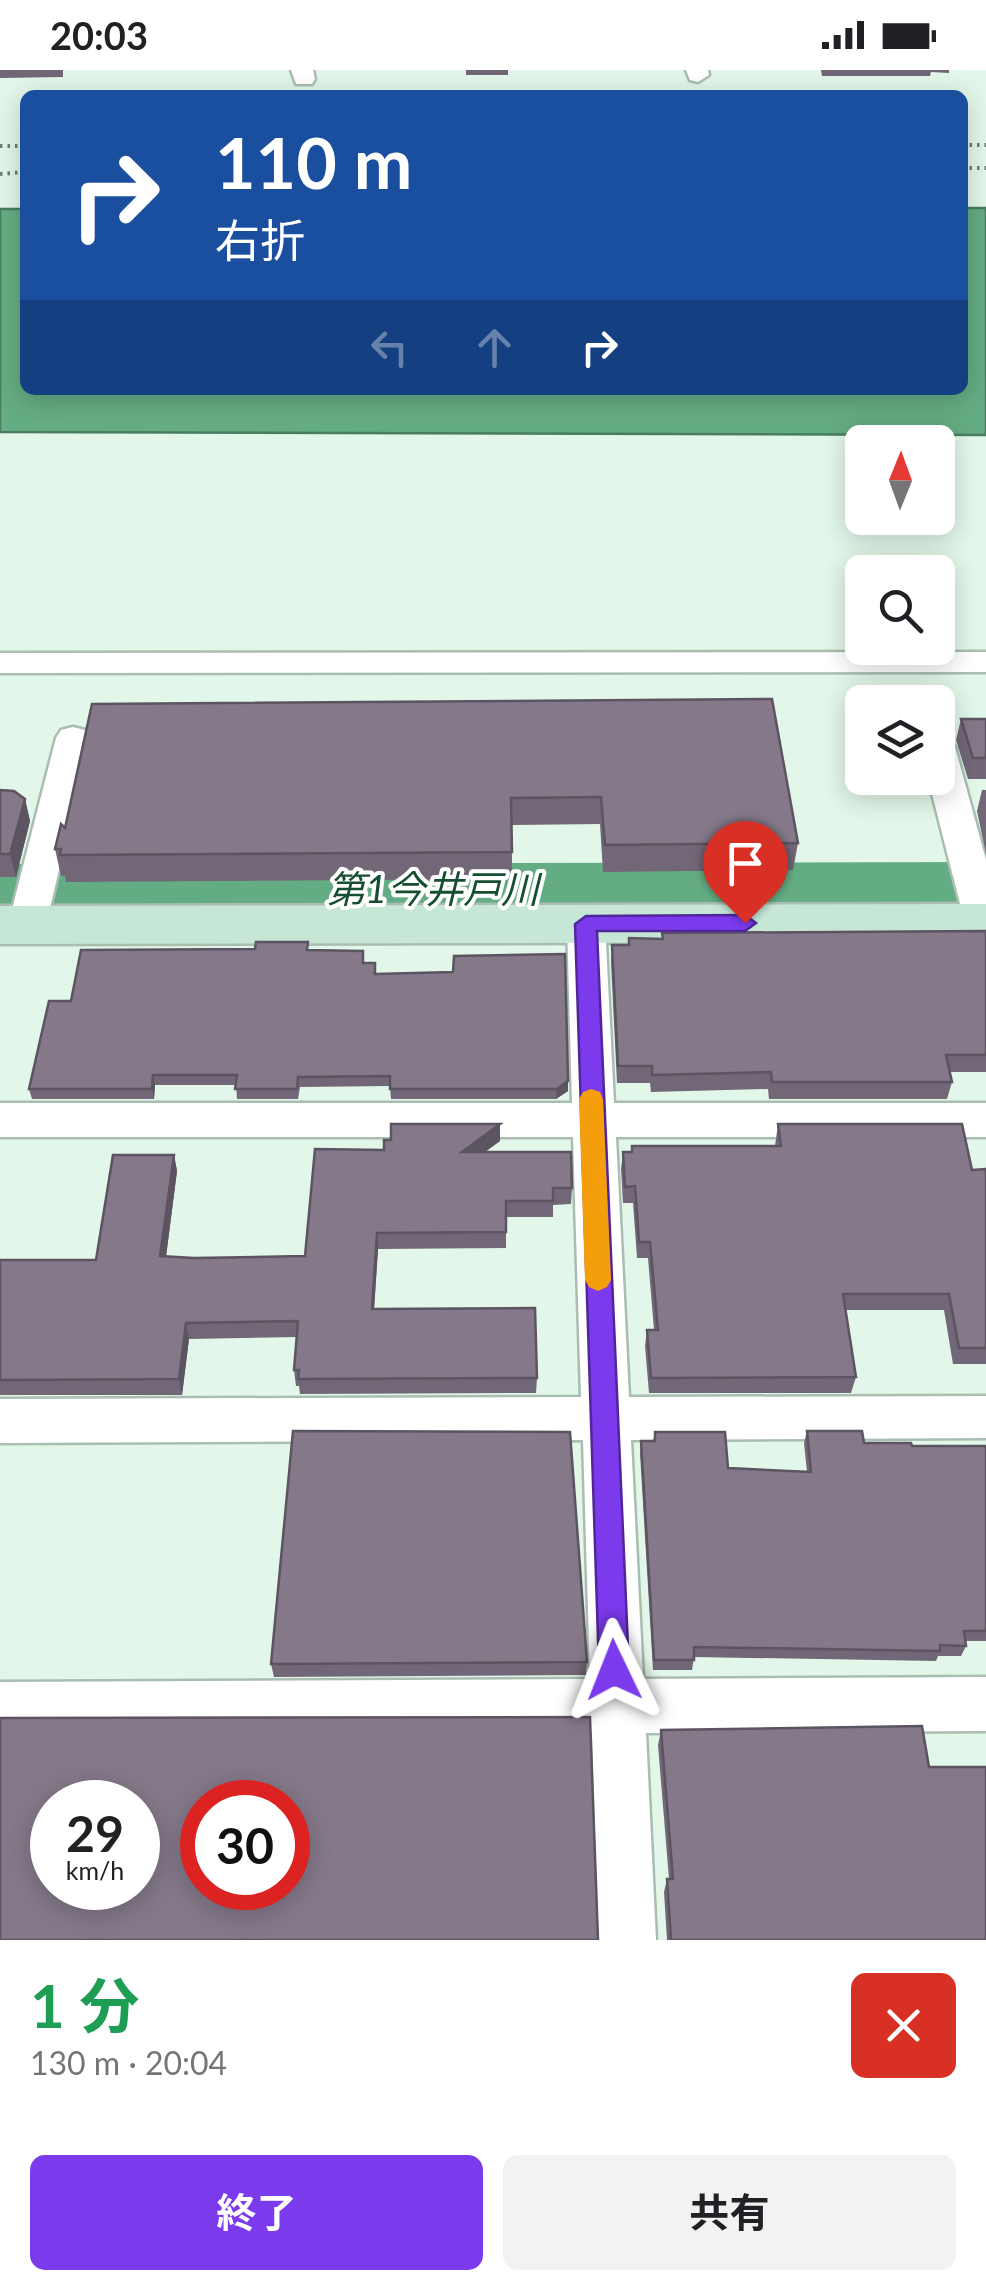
<!DOCTYPE html>
<html lang="ja">
<head>
<meta charset="utf-8">
<style>
	:root { --surface:#fff; --page:#f2f2f2; --text:#202124; --muted:#757577; --accent:#7c3aed }
	body { margin:0; font-family:Lato,"Noto Sans JP",sans-serif; background:var(--page); color:var(--text); height:100vh; display:flex; flex-direction:column; font-size:38px; white-space:nowrap }
	* { box-sizing:border-box; margin:0 }
	p { font-size:32px; color:var(--muted) }
	.icon { flex:none; width:55px; height:55px; fill:none; stroke:currentColor; stroke-width:2; stroke-linecap:round; stroke-linejoin:round }
	.map { position:relative; height:1870px; overflow:hidden }
	.details { display:flex; flex-direction:column; background:var(--surface); flex:1 }
	.details>* { flex:none }
	.hud { position:absolute; left:20px; top:20px; width:948px; height:305px; border-radius:15px; box-shadow:0 5px 25px #0003; background:#1a4fa0; color:#fff; overflow:hidden }
	.needle { width:65px; rotate:1deg }
	.buttons { position:absolute; left:845px; top:355px; display:grid; gap:20px }
	.buttons a { display:grid; place-items:center; width:110px; height:110px; border-radius:15px; background:var(--surface); box-shadow:0 5px 25px #0003; font-size:50px }
	.speed { position:absolute; left:30px; top:1710px; display:flex; gap:20px; font-size:50px; font-weight:700; text-align:center }
	.speed>* { display:grid; place-content:center; width:130px; height:130px; border-radius:50%; background:var(--surface); box-shadow:0 5px 25px #0003; line-height:1 }
	.speed small { font-size:25px; font-weight:400 }
	.speed .limit { border:15px solid #d22; background:#fff; color:#111 }
	.pin { position:absolute; display:grid; place-items:center; width:85px; height:85px; color:#fff; margin:-102px -42px; border-radius:50% 50% 50% 0; rotate:-45deg; box-shadow:0 0 10px #0007 }
	.pin .icon { rotate:45deg }
	.me { position:absolute; width:110px; margin:-55px; rotate:358deg; stroke-linejoin:round; filter:drop-shadow(0 0 8px #0008) }
	.turn { display:flex; align-items:center; gap:35px; height:210px; padding:0 30px; font-size:45px }
	.turn .icon { width:130px; height:130px; stroke-width:2.5 }
	.turn b { display:block; font-size:70px; line-height:85px }
	.lanes { display:flex; align-items:center; height:95px; padding:0 30px; background:#0003; justify-content:center; gap:50px; direction:ltr }
	.lanes .off { opacity:.35 }
	.round { display:grid; place-items:center; flex:none; width:105px; height:105px; border-radius:15px; background:var(--page) }
	.headline { display:flex; align-items:center; justify-content:space-between; height:170px; padding:0 30px }
	h1 { font-size:60px; font-weight:700; line-height:75px; color:#1e9e55 }
	.primary-button { display:flex; gap:20px; margin-top:auto; padding:20px 30px }
	.primary-button a { flex:1; height:115px; border-radius:15px; background:var(--accent); color:#fff; font-size:40px; font-weight:700; line-height:115px; text-align:center }
	.primary-button a+a { background:var(--page); color:var(--text) }
	.status { display:flex; justify-content:space-between; align-items:center; height:70px; padding:0 50px; background:var(--surface); direction:ltr }
	.status svg { height:28px; fill:currentColor }
	.map>svg:first-child { display:block }
</style>
</head>
<body>
<div class="status"><b>20:03</b><svg viewBox="0 0 49 12"><path d="M0 12V9h3v3zM5 12V6h3v6zM10 12V3h3v9zM15 12V0h3v12zM26 1h20v11H26zM47 4h2v5h-2z"/></svg></div>
<div class="map">
<svg width="986" height="1870" viewBox="0 0 986 1870">
	<rect width="100%" height="100%" fill="#e2f7e9"/>
	<path fill="#64ac83" stroke="#487d5e" stroke-width="2.5" d="M 963,138 L 986,138 L 986,365 L 0,362 L 0,139 L 25,139 L 25,320 L 962,320 Z"/>
	<g fill="none" stroke-linecap="round" stroke-linejoin="round">
		<path fill="#64ac83" fill-rule="evenodd" d="M 986,792 L 986,846 L 0,848 L 0,794 Z"/>
		<g stroke="#a9beb1" stroke-width="5">
			<g id="street">
				<path d="M 291,0 L 313,0 L 315,9 L 312,14 L 296,14 Z"/>
				<path d="M 686,0 L 708,0 L 709,5 L 698,12 L 690,10 Z"/>
				<path d="M 986,582 L 986,602 L 0,603 L 0,583 Z"/>
				<path d="M 73,657 L 85,660 L 90,668 L 46,855 L 41,865 L 27,869 L 13,865 L 8,855 L 56,668 L 61,660 Z"/>
				<path d="M 938,666 L 950,669 L 955,677 L 986,790 L 986,875 L 972,871 L 967,861 L 928,708 L 938,708 Z"/>
				<path d="M 586,839 L 600,843 L 605,853 L 614,1033 L 986,1033 L 986,1067 L 616,1067 L 629,1327 L 986,1326 L 986,1368 L 631,1370 L 643,1609 L 986,1607 L 986,1661 L 646,1663 L 656,1870 L 598,1870 L 592,1663 L 0,1666 L 0,1612 L 590,1609 L 583,1370 L 0,1373 L 0,1329 L 581,1327 L 573,1067 L 0,1067 L 0,1033 L 572,1033 L 567,853 L 572,843 Z"/>
			</g>
		</g>
		<g stroke="#a9beb1" stroke-width="5">
			<path id="secondary" d="M 986,834 L 986,872 L 0,874 L 0,836 Z"/>
		</g>
		<g stroke="#6f7c73" stroke-width="4" stroke-dasharray="2.5 5" stroke-linecap="butt">
			<path d="M 962,75 L 986,75"/>
			<path d="M 0,76 L 25,76"/>
			<path d="M 962,98 L 986,98"/>
			<path d="M 0,104 L 25,102"/>
		</g>
		<use href="#street" fill="#fff" fill-rule="evenodd"/>
		<use href="#secondary" fill="#c6e6d6" fill-rule="evenodd"/>
	</g>
	<g fill="#726776">
		<path d="M 0,0 L 63,0 L 63,7 L 0,8 Z"/>
		<rect x="466" y="0" width="42" height="5"/>
		<path d="M 821,0 L 949,0 L 949,3 L 931,2 L 930,6 L 822,6 Z"/>
		<path d="M 772,629 L 798,773 L 793,800 L 603,802 L 600,754 L 512,755 L 512,809 L 66,812 L 65,806 L 61,806 L 55,779 L 65,758 Z"/>
		<path d="M 961,649 L 986,649 L 986,709 L 968,709 L 956,670 Z"/>
		<path d="M 0,720 L 25,729 L 30,751 L 16,807 L 0,807 Z"/>
		<path d="M 982,720 L 986,720 L 986,784 L 977,741 Z"/>
		<path d="M 986,861 L 986,1002 L 950,1002 L 952,1012 L 947,1029 L 769,1029 L 768,1019 L 651,1022 L 650,1013 L 617,1013 L 611,893 L 612,875 L 628,875 L 662,869 L 662,863 Z"/>
		<path d="M 309,880 L 364,893 L 376,904 L 568,1021 L 556,1029 L 391,1029 L 390,1016 L 300,1017 L 298,1029 L 237,1029 L 236,1015 L 155,1015 L 154,1029 L 32,1029 L 29,1019 L 71,931 Z"/>
		<path d="M 778,1054 L 972,1100 L 986,1099 L 986,1294 L 953,1294 L 944,1240 L 845,1240 L 856,1307 L 851,1323 L 649,1323 L 645,1276 L 647,1260 L 654,1260 L 648,1188 L 637,1188 L 633,1133 L 623,1133 L 621,1099 L 623,1082 L 631,1082 L 632,1076 L 775,1076 Z"/>
		<path d="M 500,1071 L 484,1082 L 572,1118 L 571,1134 L 553,1135 L 553,1147 L 506,1147 L 506,1178 L 378,1179 L 374,1239 L 537,1308 L 536,1323 L 300,1324 L 299,1316 L 296,1316 L 294,1300 L 297,1267 L 189,1269 L 182,1325 L 0,1325 L 0,1190 L 96,1190 L 174,1085 L 177,1101 L 166,1187 L 194,1188 L 305,1186 L 384,1080 Z"/>
		<path d="M 807,1361 L 864,1373 L 912,1376 L 986,1376 L 986,1571 L 965,1571 L 966,1576 L 961,1586 L 938,1586 L 936,1591 L 694,1587 L 692,1600 L 653,1600 L 640,1383 L 641,1371 L 653,1371 L 655,1362 L 728,1398 L 807,1402 L 804,1373 Z"/>
		<path d="M 587,1592 L 586,1605 L 274,1607 L 271,1594 Z"/>
		<path d="M 661,1660 L 929,1697 L 986,1870 L 667,1870 L 664,1822 L 667,1809 L 669,1809 L 658,1675 Z"/>
	</g>
	<g fill="#5c5460">
		<path d="M 25,729 L 30,751 L 16,807 L 10,784 Z"/>
		<path d="M 153,1005 L 155,1015 L 154,1029 L 152,1019 Z"/>
		<path d="M 568,1011 L 568,1021 L 556,1029 L 557,1019 Z"/>
		<path d="M 500,1054 L 500,1071 L 462,1099 L 462,1082 Z"/>
		<path d="M 174,1085 L 177,1101 L 164,1202 L 160,1186 Z"/>
		<path d="M 377,1163 L 378,1179 L 373,1255 L 372,1239 Z"/>
		<path d="M 186,1253 L 189,1269 L 182,1325 L 179,1309 Z"/>
	</g>
	<g fill="#847889" stroke="#5c5460" stroke-width="2.5" fill-rule="evenodd">
		<path d="M 772,629 L 798,773 L 605,775 L 601,727 L 511,728 L 512,782 L 60,785 L 61,779 L 55,779 L 61,754 L 65,758 L 92,634 Z"/>
		<path d="M 961,649 L 986,649 L 986,688 L 973,688 Z"/>
		<path d="M 0,720 L 14,721 L 25,729 L 10,784 L 0,784 Z"/>
		<path d="M 986,861 L 986,985 L 946,985 L 952,1012 L 772,1012 L 771,1002 L 652,1005 L 652,996 L 618,996 L 612,875 L 629,875 L 629,868 L 663,869 L 662,863 Z"/>
		<path d="M 256,872 L 308,872 L 307,880 L 363,881 L 363,893 L 375,893 L 375,904 L 453,902 L 454,886 L 565,884 L 568,1011 L 557,1019 L 390,1019 L 390,1006 L 298,1007 L 297,1019 L 235,1019 L 237,1005 L 153,1005 L 152,1019 L 29,1019 L 49,931 L 71,931 L 81,880 L 255,879 Z"/>
		<path d="M 391,1054 L 500,1054 L 462,1082 L 571,1082 L 572,1118 L 553,1118 L 553,1131 L 506,1131 L 506,1162 L 377,1163 L 372,1239 L 535,1238 L 537,1308 L 298,1309 L 299,1300 L 294,1300 L 298,1251 L 186,1253 L 179,1309 L 0,1310 L 0,1190 L 96,1190 L 113,1085 L 174,1085 L 160,1186 L 194,1188 L 305,1186 L 315,1079 L 384,1080 L 384,1070 L 391,1070 Z"/>
		<path d="M 778,1054 L 962,1054 L 972,1100 L 986,1099 L 986,1278 L 959,1278 L 949,1224 L 843,1224 L 856,1307 L 651,1308 L 647,1260 L 658,1260 L 650,1172 L 639,1172 L 635,1116 L 625,1117 L 623,1082 L 632,1082 L 632,1076 L 781,1076 Z"/>
		<path d="M 293,1361 L 570,1362 L 587,1592 L 271,1594 Z"/>
		<path d="M 807,1361 L 862,1361 L 864,1373 L 911,1373 L 912,1376 L 986,1376 L 986,1561 L 964,1561 L 966,1576 L 940,1575 L 940,1581 L 694,1577 L 694,1590 L 654,1590 L 641,1371 L 655,1371 L 655,1362 L 725,1362 L 728,1398 L 811,1402 Z"/>
		<path d="M 590,1647 L 598,1870 L 0,1870 L 0,1648 ZM 52,1732 L 138,1732 L 138,1818 L 52,1818 ZM 202,1732 L 288,1732 L 288,1818 L 202,1818 Z"/>
		<path d="M 922,1656 L 929,1697 L 986,1697 L 986,1870 L 671,1870 L 667,1809 L 673,1809 L 661,1660 Z"/>
	</g>
	<path fill="#7c3aed" stroke="#51269a" stroke-width="2.5" d="M 745,845 L 756,853 L 745,861 L 597,861 L 629,1600 L 624,1610 L 614,1615 L 603,1610 L 599,1600 L 575,854 L 586,846 Z"/>
	<path fill="#f59e0b" d="M 591,1019 L 600,1022 L 603,1029 L 611,1210 L 607,1217 L 598,1221 L 589,1217 L 585,1210 L 579,1029 L 583,1022 Z"/>
	<g text-anchor="middle" stroke-width="8" stroke-linejoin="round" paint-order="stroke">
		<g font-size="38" font-style="italic" fill="#164e32" stroke="#fff">
			<text x="433" y="833">第1今井戸川</text>
		</g>
	</g>
</svg>
<div class="buttons">
<a><svg class="needle" viewBox="-14 -14 28 28"><path d="M0-13l5 13h-10z" fill="#e53935"/><path d="M0 13l5-13h-10z" fill="#757577"/></svg></a>
<a><svg class="icon" aria-label="search" viewBox="0 0 24 24"><circle cx="10" cy="10" r="6"/><path d="M15 15l6 6"/></svg></a>
<a><svg class="icon" aria-label="layers" viewBox="0 0 24 24"><path d="M12 4l9 5-9 5-9-5zM3 14l9 5 9-5"/></svg></a>
</div>
<div class="speed"><div>29<small>km/h</small></div><div class="limit">30</div></div>
<div class="pin" style="left:745px;top:853px;background:#d93025"><svg class="icon" aria-label="arrive" viewBox="0 0 24 24"><path d="M6 21V4h12l-3 4 3 4H6"/></svg></div>
<svg class="me" style="left:614px;top:1600px" viewBox="-20 -20 40 40"><path d="M0-17L14 15 0 8-14 15z" fill="#7c3aed" stroke="#fff" stroke-width="4"/></svg>
<div class="hud">
<div class="turn"><svg class="icon" aria-label="right" viewBox="0 0 24 24"><path d="M7 20v-9h11M14 6l5 5-5 5"/></svg><div><b>110 m</b>右折</div></div>
<div class="lanes"><svg class="icon off" aria-label="left" viewBox="0 0 24 24"><path d="M17 20v-9H6M10 6l-5 5 5 5"/></svg><svg class="icon off" aria-label="ahead" viewBox="0 0 24 24"><path d="M12 20V5M6 11l6-6 6 6"/></svg><svg class="icon" aria-label="right" viewBox="0 0 24 24"><path d="M7 20v-9h11M14 6l5 5-5 5"/></svg></div>
</div>
</div>
<section class="details">
<div class="headline"><div><h1>1 分</h1><p>130 m · 20:04</p></div><a class="round" style="background:#d93025;color:#fff"><svg class="icon" aria-label="close" viewBox="0 0 24 24"><path d="M6 6l12 12M18 6L6 18"/></svg></a></div>
<div class="primary-button"><a>終了</a><a>共有</a></div>
</section>
</body>
</html>
